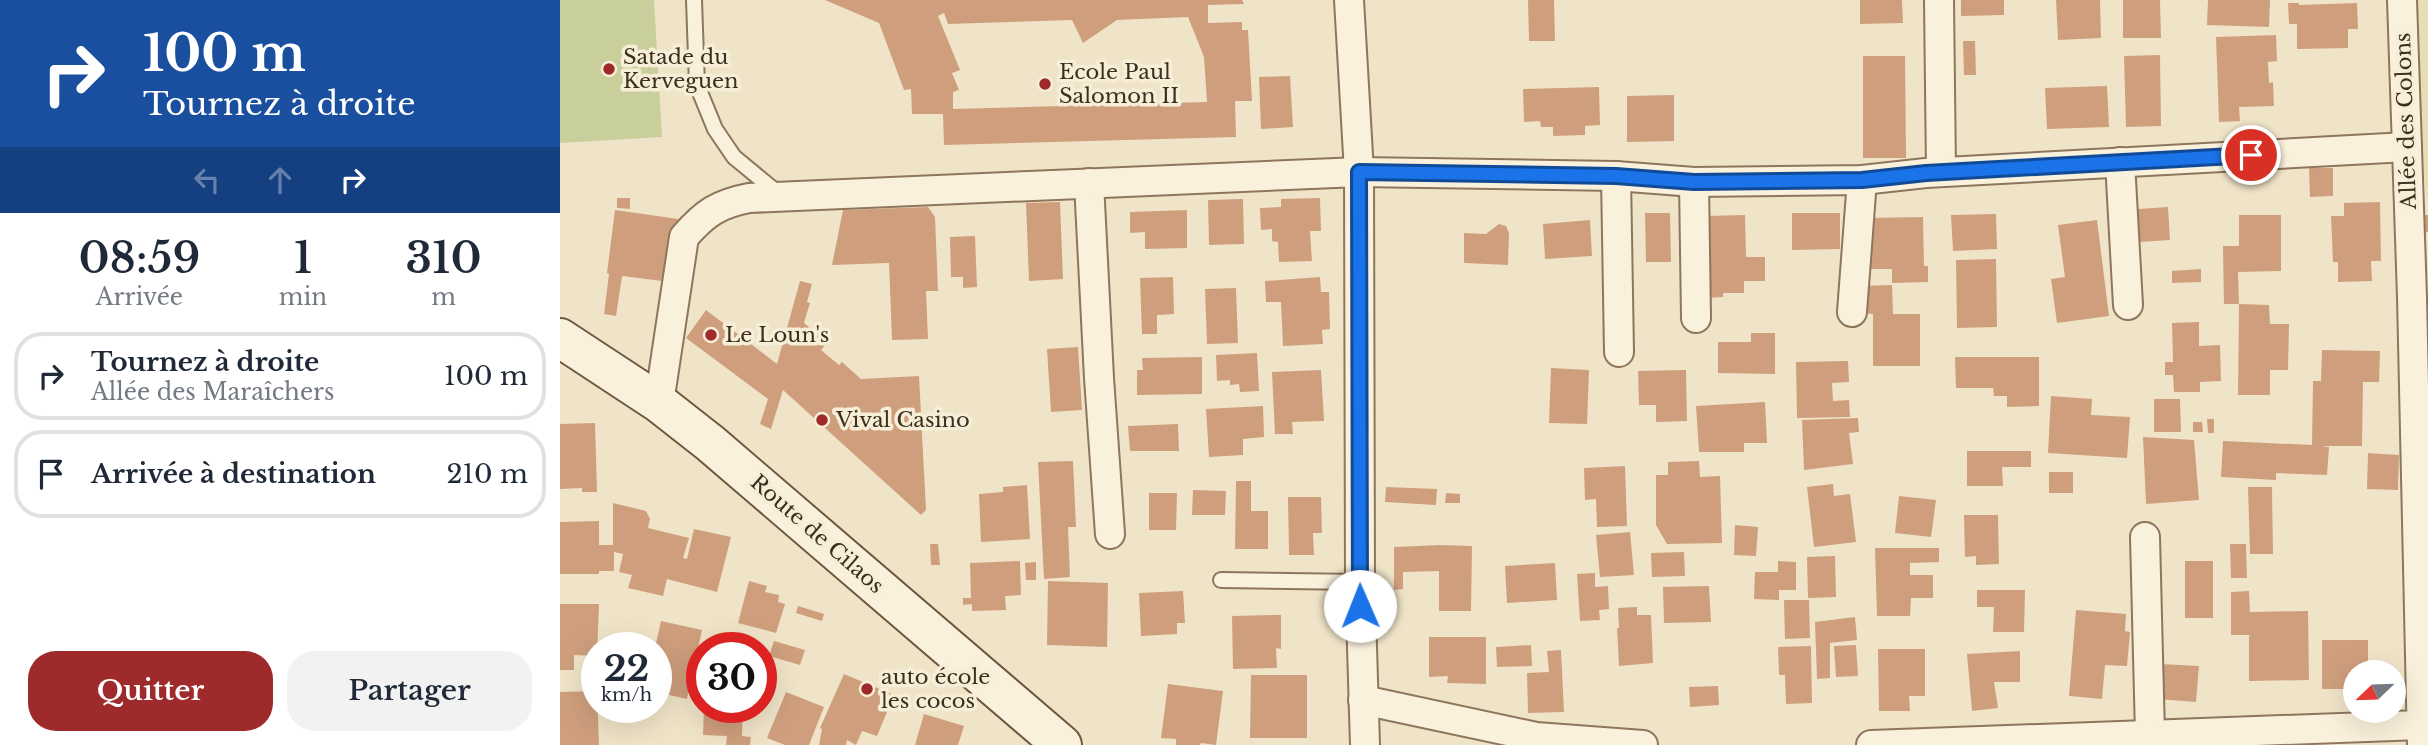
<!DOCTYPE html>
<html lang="fr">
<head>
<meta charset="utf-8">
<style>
	:root { --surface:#fff; --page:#f2f2f3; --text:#1f2937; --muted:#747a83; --line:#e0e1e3; --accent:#9e2a2b }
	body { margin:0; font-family:"Libre Baskerville",serif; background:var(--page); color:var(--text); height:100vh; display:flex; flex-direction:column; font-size:26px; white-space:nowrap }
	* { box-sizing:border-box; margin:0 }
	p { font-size:23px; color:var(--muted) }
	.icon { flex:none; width:38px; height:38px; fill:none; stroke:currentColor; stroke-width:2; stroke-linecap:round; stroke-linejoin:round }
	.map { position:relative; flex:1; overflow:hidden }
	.panel { display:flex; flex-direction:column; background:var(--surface); width:560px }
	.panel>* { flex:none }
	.hud { background:#1a4fa0; color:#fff; overflow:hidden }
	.needle { width:46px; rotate:247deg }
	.controls { position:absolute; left:1783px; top:660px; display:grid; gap:14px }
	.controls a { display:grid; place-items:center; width:63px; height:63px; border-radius:50%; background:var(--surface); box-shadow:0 7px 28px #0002; font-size:35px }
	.speed { position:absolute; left:21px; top:632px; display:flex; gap:14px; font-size:35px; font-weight:700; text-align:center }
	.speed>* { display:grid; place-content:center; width:91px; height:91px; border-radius:50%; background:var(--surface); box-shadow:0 7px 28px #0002; line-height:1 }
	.speed small { font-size:18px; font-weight:400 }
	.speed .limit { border:10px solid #d22; background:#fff; color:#111 }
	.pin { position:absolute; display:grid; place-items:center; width:60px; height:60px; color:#fff; margin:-30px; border:4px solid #fff; border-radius:50%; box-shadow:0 2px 7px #0007 }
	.me { position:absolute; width:77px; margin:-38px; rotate:359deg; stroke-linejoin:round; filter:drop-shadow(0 0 5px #0008) }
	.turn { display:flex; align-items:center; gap:24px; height:147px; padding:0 28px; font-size:32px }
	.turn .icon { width:91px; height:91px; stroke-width:2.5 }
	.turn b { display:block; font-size:49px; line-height:60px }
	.lanes { display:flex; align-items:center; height:66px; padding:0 28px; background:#0003; justify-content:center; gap:35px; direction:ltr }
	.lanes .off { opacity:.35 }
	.eta { display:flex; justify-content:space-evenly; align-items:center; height:119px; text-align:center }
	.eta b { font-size:42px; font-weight:600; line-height:49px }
	.action { display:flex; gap:14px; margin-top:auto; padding:14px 28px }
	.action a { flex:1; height:80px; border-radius:28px; background:var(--accent); color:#fff; font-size:28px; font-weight:600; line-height:80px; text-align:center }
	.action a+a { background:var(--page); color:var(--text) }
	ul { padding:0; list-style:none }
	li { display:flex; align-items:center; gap:21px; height:88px; margin:0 14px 10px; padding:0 14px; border:4px solid var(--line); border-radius:28px }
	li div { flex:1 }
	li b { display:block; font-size:26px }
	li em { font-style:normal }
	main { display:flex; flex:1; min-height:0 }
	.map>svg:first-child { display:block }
</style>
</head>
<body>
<main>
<section class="panel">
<div class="hud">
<div class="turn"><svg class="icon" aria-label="right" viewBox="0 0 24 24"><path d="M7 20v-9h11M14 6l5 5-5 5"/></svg><div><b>100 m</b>Tournez à droite</div></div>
<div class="lanes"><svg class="icon off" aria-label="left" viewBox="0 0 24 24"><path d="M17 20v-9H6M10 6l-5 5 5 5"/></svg><svg class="icon off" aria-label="ahead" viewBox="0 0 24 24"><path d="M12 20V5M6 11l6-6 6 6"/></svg><svg class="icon" aria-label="right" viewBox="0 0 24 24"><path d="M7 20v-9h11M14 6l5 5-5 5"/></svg></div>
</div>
<div class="eta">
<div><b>08:59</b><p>Arrivée</p></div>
<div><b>1</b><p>min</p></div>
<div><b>310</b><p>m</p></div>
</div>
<ul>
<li><svg class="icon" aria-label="right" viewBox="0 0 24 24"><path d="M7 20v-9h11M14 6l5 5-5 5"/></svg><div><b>Tournez à droite</b><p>Allée des Maraîchers</p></div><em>100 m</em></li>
<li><svg class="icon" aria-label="arrive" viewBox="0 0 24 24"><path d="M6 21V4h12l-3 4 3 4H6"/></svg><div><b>Arrivée à destination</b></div><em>210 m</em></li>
</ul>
<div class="action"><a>Quitter</a><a>Partager</a></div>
</section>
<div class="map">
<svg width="1868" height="745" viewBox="0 0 1868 745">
	<rect width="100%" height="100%" fill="#f0e4c8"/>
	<path fill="#e6deb5" d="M 1840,0 L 1868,0 L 1868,203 Z"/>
	<path fill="#c9cf9b" d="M 0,0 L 94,0 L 102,137 L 0,143 Z"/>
	<g fill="#cf9f7d" fill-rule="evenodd">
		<path d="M 265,0 L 682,0 L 684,4 L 648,5 L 648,23 L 682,22 L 682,30 L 688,30 L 692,101 L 675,101 L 676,137 L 384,145 L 383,114 L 352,114 L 351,89 L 344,90 L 319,23 ZM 384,13 L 388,24 L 512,20 L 523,43 L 557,20 L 628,17 L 644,57 L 647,102 L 393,109 L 393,92 L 399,90 L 392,73 L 400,70 L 378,16 Z"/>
		<path d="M 968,0 L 994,0 L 995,41 L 969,41 Z"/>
		<path d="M 1300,0 L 1342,0 L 1343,23 L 1300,24 Z"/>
		<path d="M 1401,0 L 1444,0 L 1444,15 L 1401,16 Z"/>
		<path d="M 1496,0 L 1540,0 L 1541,38 L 1498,40 Z"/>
		<path d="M 1563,0 L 1600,0 L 1601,38 L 1563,38 Z"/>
		<path d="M 1648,0 L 1710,0 L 1709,27 L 1647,25 Z"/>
		<path d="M 1728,3 L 1739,3 L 1739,5 L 1797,3 L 1798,29 L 1788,29 L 1788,48 L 1737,49 L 1737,24 L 1729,24 Z"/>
		<path d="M 1716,35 L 1717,61 L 1708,62 L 1709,83 L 1713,82 L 1714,106 L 1679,107 L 1680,121 L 1659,122 L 1656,37 Z"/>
		<path d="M 1403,41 L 1415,41 L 1416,75 L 1404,75 Z"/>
		<path d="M 1600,55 L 1601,126 L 1566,127 L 1564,56 Z"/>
		<path d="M 1303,56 L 1345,56 L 1346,158 L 1303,158 Z"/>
		<path d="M 730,76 L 733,127 L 701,129 L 699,77 Z"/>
		<path d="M 1547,86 L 1549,127 L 1487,129 L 1485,88 Z"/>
		<path d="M 1039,87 L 1040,125 L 1025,126 L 1025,135 L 993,136 L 993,127 L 981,127 L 980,121 L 964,122 L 963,89 Z"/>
		<path d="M 1114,95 L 1114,141 L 1067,142 L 1067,96 Z"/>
		<path d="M 1749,168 L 1773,168 L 1773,196 L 1750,197 Z"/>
		<path d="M 57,198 L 70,198 L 70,209 L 57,208 Z"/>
		<path d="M 760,198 L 761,231 L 750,231 L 752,261 L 719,262 L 718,242 L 712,241 L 712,229 L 701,230 L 700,208 L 721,207 L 721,199 Z"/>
		<path d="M 683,199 L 684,244 L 649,245 L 648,200 Z"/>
		<path d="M 500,202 L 503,279 L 469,281 L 466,203 Z"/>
		<path d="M 1820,202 L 1821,261 L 1811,261 L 1812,281 L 1778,282 L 1778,262 L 1773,262 L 1771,216 L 1784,216 L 1784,203 Z"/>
		<path d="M 368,207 L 375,217 L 378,291 L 366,291 L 368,339 L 332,340 L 329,263 L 272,265 L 283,210 Z"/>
		<path d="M 1608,207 L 1610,240 L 1580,242 L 1578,209 Z"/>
		<path d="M 55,210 L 118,219 L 110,282 L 62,276 L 56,316 L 44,314 L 49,274 L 47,273 Z"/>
		<path d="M 627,210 L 627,248 L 585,249 L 585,232 L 570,233 L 570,212 Z"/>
		<path d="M 1085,213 L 1110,213 L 1111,262 L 1086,262 Z"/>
		<path d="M 1232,213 L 1280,213 L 1280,249 L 1232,250 Z"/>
		<path d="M 1436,214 L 1437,249 L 1393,251 L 1391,215 Z"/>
		<path d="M 1185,215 L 1186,257 L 1205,257 L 1205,281 L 1184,281 L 1184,293 L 1163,293 L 1163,297 L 1147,298 L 1146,216 Z"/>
		<path d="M 1679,215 L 1721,215 L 1721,271 L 1678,272 L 1679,304 L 1709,305 L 1710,324 L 1729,324 L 1728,370 L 1710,370 L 1710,395 L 1678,395 L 1679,304 L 1664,304 L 1663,246 L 1679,246 Z"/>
		<path d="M 1859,215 L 1868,215 L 1868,232 L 1859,233 Z"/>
		<path d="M 1363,217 L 1364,266 L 1368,266 L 1368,282 L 1332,283 L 1332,269 L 1308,269 L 1307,218 Z"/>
		<path d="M 1030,220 L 1032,256 L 985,259 L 983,224 Z"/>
		<path d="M 1537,220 L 1549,316 L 1497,323 L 1491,279 L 1505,277 L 1498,225 Z"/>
		<path d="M 939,224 L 946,226 L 949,233 L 948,265 L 904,263 L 904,233 L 926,234 Z"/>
		<path d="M 415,236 L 417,287 L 403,288 L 403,277 L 391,277 L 390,237 Z"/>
		<path d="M 1436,259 L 1437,327 L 1397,328 L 1396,260 Z"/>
		<path d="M 1641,269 L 1641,282 L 1612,283 L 1612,271 Z"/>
		<path d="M 613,277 L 614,314 L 597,315 L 597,334 L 582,334 L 580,278 Z"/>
		<path d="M 760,277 L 761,292 L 769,292 L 770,329 L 762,330 L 763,344 L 723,346 L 721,302 L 706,302 L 705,281 Z"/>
		<path d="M 240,281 L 252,284 L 247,302 L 250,303 L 244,323 L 267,343 L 261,350 L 279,365 L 282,362 L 301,379 L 359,376 L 366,510 L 361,515 L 223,390 L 211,429 L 200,424 L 208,399 L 126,338 L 146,310 L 217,364 Z"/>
		<path d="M 1332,285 L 1333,314 L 1360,314 L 1360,366 L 1313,366 L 1313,314 L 1299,313 L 1298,286 Z"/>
		<path d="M 676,288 L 678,343 L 647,344 L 645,289 Z"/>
		<path d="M 1639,322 L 1639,346 L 1660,345 L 1661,381 L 1640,382 L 1640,392 L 1614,392 L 1613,375 L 1605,375 L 1605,362 L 1613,362 L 1612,323 Z"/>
		<path d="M 1191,333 L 1215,333 L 1215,374 L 1158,373 L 1158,342 L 1191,342 Z"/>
		<path d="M 518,347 L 522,410 L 491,412 L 487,349 Z"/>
		<path d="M 1762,350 L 1820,351 L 1819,382 L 1803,382 L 1802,446 L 1762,446 L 1769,447 L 1767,475 L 1716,473 L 1716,480 L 1661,477 L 1663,441 L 1752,445 L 1753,381 L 1761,381 Z"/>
		<path d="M 697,353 L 699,391 L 680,392 L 679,384 L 670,385 L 670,380 L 657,381 L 656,355 Z"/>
		<path d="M 642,357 L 642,394 L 577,395 L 577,370 L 583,370 L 582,358 Z"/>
		<path d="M 1395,357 L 1479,357 L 1479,406 L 1447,407 L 1447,396 L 1434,396 L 1433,388 L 1396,388 Z"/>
		<path d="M 1288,361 L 1289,382 L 1272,383 L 1273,401 L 1289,400 L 1290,417 L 1237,418 L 1236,362 Z"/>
		<path d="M 991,368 L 1029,370 L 1027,424 L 989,423 Z"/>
		<path d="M 761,370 L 764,421 L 732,422 L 733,434 L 715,434 L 712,372 Z"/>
		<path d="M 1126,370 L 1127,421 L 1096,422 L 1096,405 L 1079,405 L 1078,371 Z"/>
		<path d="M 1491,396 L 1532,399 L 1531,415 L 1570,417 L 1567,458 L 1488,453 Z"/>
		<path d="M 1594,399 L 1620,399 L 1621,432 L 1594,432 Z"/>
		<path d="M 1205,402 L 1207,443 L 1184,443 L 1184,452 L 1139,452 L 1136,406 Z"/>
		<path d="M 703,406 L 704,437 L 683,439 L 683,455 L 649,457 L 646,409 Z"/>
		<path d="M 1298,418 L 1299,432 L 1289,433 L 1293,464 L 1244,470 L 1242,420 Z"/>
		<path d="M 1647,419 L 1654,419 L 1654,433 L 1648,433 Z"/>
		<path d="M 1633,422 L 1642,422 L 1643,432 L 1633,432 Z"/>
		<path d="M 35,423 L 37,492 L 22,492 L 22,488 L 0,489 L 0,424 Z"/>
		<path d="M 618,424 L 619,451 L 570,451 L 568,426 Z"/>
		<path d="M 1583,437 L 1634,440 L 1639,500 L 1586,504 Z"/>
		<path d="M 1407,451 L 1471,451 L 1471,467 L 1442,467 L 1443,486 L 1407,486 Z"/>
		<path d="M 1808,453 L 1839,455 L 1838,490 L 1807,489 Z"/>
		<path d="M 513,461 L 516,527 L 508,527 L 510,577 L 484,579 L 478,462 Z"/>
		<path d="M 1139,461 L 1140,477 L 1160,476 L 1162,543 L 1107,544 L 1096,525 L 1096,475 L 1108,475 L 1108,462 Z"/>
		<path d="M 1065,466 L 1067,526 L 1037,527 L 1036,499 L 1025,500 L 1024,468 Z"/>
		<rect x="1489" y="472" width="24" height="21"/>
		<path d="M 676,481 L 691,481 L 691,511 L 708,511 L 708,549 L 675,549 Z"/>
		<path d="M 1273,484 L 1274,496 L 1290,494 L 1296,542 L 1254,547 L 1247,487 Z"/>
		<path d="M 467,485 L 470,539 L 421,542 L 419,494 L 443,492 L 443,487 Z"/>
		<path d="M 826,487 L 877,489 L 876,505 L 825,502 Z"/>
		<path d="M 1688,487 L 1712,487 L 1713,554 L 1690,554 Z"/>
		<path d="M 633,490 L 666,491 L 665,515 L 632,515 Z"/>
		<path d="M 589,493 L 617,493 L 616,530 L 589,530 Z"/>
		<path d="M 886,493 L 900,494 L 900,503 L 885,503 Z"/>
		<path d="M 1339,496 L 1376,500 L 1371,537 L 1335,533 Z"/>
		<path d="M 728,497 L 761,497 L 762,533 L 753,533 L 754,555 L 729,555 Z"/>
		<path d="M 53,503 L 86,511 L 90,519 L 88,528 L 129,538 L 123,558 L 127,559 L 134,529 L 171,537 L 157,592 L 107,579 L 103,596 L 68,588 L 72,575 L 59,572 L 63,554 L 54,552 L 54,571 L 39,571 L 39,574 L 0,574 L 0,522 L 39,521 L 39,545 L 53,545 Z"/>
		<path d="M 1404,515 L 1438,515 L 1439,564 L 1416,565 L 1416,556 L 1405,557 Z"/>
		<path d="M 1175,525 L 1198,527 L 1196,556 L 1174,555 Z"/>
		<path d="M 1070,532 L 1074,575 L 1040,577 L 1036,535 Z"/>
		<path d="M 370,544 L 378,544 L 380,565 L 371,565 Z"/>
		<path d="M 1670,544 L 1686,544 L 1687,578 L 1671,578 Z"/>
		<path d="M 880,545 L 912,546 L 911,611 L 879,611 L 879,571 L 843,572 L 843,589 L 834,590 L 834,547 Z"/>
		<path d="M 1315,548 L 1379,548 L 1379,562 L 1350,563 L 1350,575 L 1373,575 L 1373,598 L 1351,598 L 1350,616 L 1317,616 Z"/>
		<path d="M 1124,552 L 1125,576 L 1092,577 L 1091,553 Z"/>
		<path d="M 1275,556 L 1276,597 L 1248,598 L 1247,557 Z"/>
		<path d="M 460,561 L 461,595 L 445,596 L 446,610 L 412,611 L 412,604 L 403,605 L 403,598 L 411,598 L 410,563 Z"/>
		<path d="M 1218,561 L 1236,562 L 1236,590 L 1219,590 L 1219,600 L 1194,599 L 1195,572 L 1218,572 Z"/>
		<rect x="1625" y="561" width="28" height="57"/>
		<path d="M 476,562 L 476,580 L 466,580 L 465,563 Z"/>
		<path d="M 995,563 L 997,600 L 947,603 L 945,566 Z"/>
		<path d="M 1035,573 L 1035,587 L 1048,586 L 1049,609 L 1039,610 L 1040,620 L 1020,621 L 1017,574 Z"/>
		<path d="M 189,581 L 207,586 L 205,592 L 219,595 L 218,602 L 225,604 L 216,633 L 178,623 Z"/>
		<path d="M 488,581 L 548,583 L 547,647 L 487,645 Z"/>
		<path d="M 1149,586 L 1151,622 L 1104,623 L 1103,587 Z"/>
		<path d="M 1417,590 L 1465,590 L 1464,632 L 1433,632 L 1434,607 L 1417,607 Z"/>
		<path d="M 623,591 L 625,623 L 617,623 L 617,634 L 581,636 L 579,593 Z"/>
		<path d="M 1689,591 L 1690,612 L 1748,611 L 1749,680 L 1689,681 L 1689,636 L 1691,635 L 1671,635 L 1671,592 Z"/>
		<path d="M 1224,600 L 1249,600 L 1250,638 L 1225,639 Z"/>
		<path d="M 0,604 L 39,604 L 37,656 L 14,655 L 14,670 L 0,670 Z"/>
		<path d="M 238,606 L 264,614 L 262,621 L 236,613 Z"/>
		<path d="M 1077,607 L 1077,615 L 1091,615 L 1093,663 L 1059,666 L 1057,628 L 1059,628 L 1058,608 Z"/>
		<path d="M 1516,610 L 1566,614 L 1565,631 L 1570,632 L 1567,666 L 1545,665 L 1542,699 L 1509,696 Z"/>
		<path d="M 715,615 L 721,615 L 721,649 L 716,648 L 717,668 L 673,669 L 672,616 Z"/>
		<path d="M 1295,617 L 1297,640 L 1270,643 L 1270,678 L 1257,679 L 1255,622 Z"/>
		<path d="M 101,621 L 142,630 L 127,699 L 96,692 L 95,648 Z"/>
		<path d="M 869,637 L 926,637 L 926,684 L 887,683 L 888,676 L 869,677 Z"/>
		<path d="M 1762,640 L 1808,640 L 1808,672 L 1796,672 L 1796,689 L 1762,689 Z"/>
		<path d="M 214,641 L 245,650 L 240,665 L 209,656 Z"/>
		<path d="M 971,645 L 972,666 L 937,667 L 936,647 Z"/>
		<path d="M 1296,645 L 1298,676 L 1276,677 L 1274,646 Z"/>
		<path d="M 1251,646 L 1252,703 L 1226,704 L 1225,675 L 1219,675 L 1218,647 Z"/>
		<path d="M 1318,649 L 1365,649 L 1365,696 L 1349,696 L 1350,711 L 1319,711 Z"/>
		<path d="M 1001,650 L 1004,712 L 968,713 L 967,673 L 989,672 L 987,651 Z"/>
		<path d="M 1460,651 L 1460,682 L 1434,682 L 1438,708 L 1412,711 L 1407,654 Z"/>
		<path d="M 1600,664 L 1639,666 L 1636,702 L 1597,699 Z"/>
		<path d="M 284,674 L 334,695 L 317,736 L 302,731 L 296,745 L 287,740 L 286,745 L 259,745 L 262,729 L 260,728 Z"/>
		<path d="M 691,675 L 747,675 L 747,738 L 690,738 Z"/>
		<path d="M 608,684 L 663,691 L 656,745 L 641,743 L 640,745 L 616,745 L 616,739 L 601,738 Z"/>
		<path d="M 1158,686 L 1159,705 L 1130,707 L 1129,687 Z"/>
		<path d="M 37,691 L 39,745 L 0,745 L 0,692 Z"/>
		<path d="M 226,692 L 264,707 L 249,745 L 225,745 L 207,738 Z"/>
		<path d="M 144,707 L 183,707 L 182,736 L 191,737 L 190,745 L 166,745 L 167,736 L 143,735 Z"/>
		<path d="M 364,714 L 404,726 L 398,745 L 355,745 Z"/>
	</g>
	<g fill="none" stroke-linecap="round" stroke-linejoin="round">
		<g stroke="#8d765c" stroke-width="18">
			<g id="lane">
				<path d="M 134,0 L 137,85 L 155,129 L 174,157 L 220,195"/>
				<path d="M 661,580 L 800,582"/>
			</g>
		</g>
		<g stroke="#8d765c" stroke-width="32">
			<g id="street">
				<path d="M 789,0 L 799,172 L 800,582 L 805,745"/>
				<path d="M 1379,0 L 1381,172"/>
				<path d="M 1842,0 L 1852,297 L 1862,745"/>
				<path d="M 1560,162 L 1568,305"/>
				<path d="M 1056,176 L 1059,352"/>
				<path d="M 1134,182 L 1136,318"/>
				<path d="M 529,183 L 539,378 L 550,534"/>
				<path d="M 1292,312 L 1302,180"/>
				<path d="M 99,403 L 124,237 C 145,213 158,204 189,198 L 799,172 L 1056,176 L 1134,182 L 1302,180 L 1366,173 L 1847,147"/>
				<path d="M 1585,537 L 1590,735"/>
				<path d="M 803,700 L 976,737 L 1083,745"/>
				<path d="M 1311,745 L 1861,725"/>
			</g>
		</g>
		<g stroke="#6f573f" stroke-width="42">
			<path id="secondary" d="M 0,338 L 99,403 L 150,443 L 502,745"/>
		</g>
		<use href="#lane" stroke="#faf1dc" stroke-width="14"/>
		<use href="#street" stroke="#faf1dc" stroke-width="28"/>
		<use href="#secondary" stroke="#faf1dc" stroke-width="38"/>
	</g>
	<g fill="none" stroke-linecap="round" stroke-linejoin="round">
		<g stroke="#114b97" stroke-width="18">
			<path id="route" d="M 800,606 L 799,172 L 1056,176 L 1134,182 L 1302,180 L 1366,173 L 1691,155"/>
		</g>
		<use href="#route" stroke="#1a73e8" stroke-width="12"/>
	</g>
	<g fill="#9e2a2b" stroke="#f7eed8" stroke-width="2.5">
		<circle cx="49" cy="69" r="7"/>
		<circle cx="485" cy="84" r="7"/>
		<circle cx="151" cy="335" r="7"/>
		<circle cx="262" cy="420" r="7"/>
		<circle cx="307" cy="689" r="7"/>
	</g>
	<g text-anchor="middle" stroke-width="7" stroke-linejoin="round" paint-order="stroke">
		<g font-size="21" fill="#3d2e20" stroke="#f7eed8" text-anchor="start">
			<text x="63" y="64">Satade du<tspan x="63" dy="24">Kerveguen</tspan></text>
			<text x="499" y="79">Ecole Paul<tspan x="499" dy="24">Salomon II</tspan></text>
			<text x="165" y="342">Le Loun's</text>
			<text x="276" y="427">Vival Casino</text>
			<text x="321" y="684">auto école<tspan x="321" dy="24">les cocos</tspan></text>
		</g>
		<g font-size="21" fill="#3d2e20" stroke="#f7eed8">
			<text transform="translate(1846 121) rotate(-92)" y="7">Allée des Colons</text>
			<text transform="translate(257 534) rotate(41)" y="7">Route de Cilaos</text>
		</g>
	</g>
</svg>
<div class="controls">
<a><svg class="needle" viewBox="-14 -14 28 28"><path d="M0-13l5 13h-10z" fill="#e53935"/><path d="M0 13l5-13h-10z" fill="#747a83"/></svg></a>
</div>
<div class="speed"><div>22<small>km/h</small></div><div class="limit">30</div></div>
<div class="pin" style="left:1691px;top:155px;background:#d93025"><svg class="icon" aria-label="arrive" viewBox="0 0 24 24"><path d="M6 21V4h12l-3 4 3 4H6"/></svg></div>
<svg class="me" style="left:800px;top:606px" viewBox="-20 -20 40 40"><circle r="19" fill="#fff"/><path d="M0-13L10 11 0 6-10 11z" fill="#1a73e8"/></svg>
</div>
</main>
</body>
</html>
